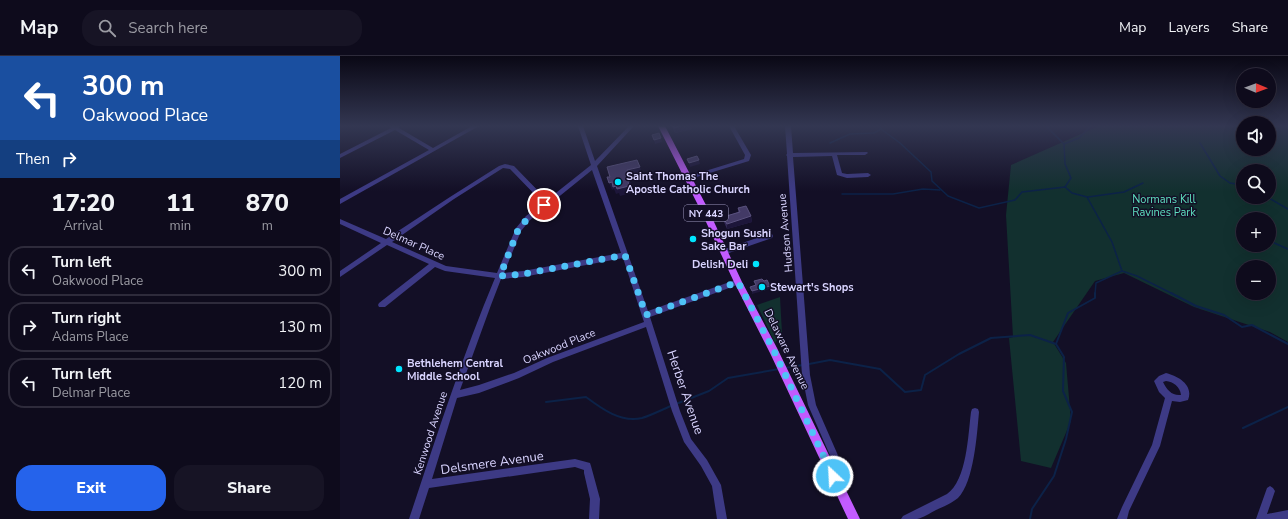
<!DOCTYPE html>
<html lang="en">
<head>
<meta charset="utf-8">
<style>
	:root { --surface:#0e0b1c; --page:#171425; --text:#f1f3f6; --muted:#9b9ba3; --line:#2e2b3b; --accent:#2563eb }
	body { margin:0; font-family:"Nunito Sans",sans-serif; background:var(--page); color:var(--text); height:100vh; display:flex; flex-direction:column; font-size:15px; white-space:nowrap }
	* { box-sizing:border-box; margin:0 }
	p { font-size:13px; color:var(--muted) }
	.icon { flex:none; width:22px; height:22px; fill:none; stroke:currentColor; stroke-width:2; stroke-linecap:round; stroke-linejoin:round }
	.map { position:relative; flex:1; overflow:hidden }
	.drawer { display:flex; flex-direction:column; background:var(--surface); width:340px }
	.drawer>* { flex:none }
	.top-card { background:#1a4fa0; color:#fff; overflow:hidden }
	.needle { width:26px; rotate:91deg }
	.buttons { position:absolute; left:896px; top:12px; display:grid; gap:8px }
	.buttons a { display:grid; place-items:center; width:40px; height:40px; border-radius:50%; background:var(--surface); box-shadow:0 4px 16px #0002,0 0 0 1px var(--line); font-size:20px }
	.pin { position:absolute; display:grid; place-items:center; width:34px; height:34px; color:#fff; margin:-17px; border:2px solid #fff; border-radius:50%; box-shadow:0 1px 4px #0007 }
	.me { position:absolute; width:44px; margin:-22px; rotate:335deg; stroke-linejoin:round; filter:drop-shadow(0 0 3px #0008) }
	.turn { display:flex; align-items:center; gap:14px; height:84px; padding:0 16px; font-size:18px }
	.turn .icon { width:52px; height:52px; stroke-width:2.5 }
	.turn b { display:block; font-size:28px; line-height:34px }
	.then { display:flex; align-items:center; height:38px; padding:0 16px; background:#0003; gap:8px; font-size:15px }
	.eta { display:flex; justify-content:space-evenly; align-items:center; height:68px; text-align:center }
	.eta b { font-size:24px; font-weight:800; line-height:28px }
	.primary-button { display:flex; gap:8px; margin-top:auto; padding:8px 16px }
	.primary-button a { flex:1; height:46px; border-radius:16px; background:var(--accent); color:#fff; font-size:16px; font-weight:800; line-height:46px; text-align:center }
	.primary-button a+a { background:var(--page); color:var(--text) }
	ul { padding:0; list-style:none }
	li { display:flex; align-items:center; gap:12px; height:50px; margin:0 8px 6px; padding:0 8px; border:2px solid var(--line); border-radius:16px }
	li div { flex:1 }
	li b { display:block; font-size:15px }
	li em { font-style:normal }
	header { display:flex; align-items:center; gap:24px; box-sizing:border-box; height:56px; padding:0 20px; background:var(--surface); border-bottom:1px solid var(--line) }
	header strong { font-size:19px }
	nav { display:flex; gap:22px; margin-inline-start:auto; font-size:14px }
	.search { width:280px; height:36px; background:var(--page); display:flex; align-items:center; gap:10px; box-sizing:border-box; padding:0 14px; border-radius:16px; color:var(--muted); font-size:15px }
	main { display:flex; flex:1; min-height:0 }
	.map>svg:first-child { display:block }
</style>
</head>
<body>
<header>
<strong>Map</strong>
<div class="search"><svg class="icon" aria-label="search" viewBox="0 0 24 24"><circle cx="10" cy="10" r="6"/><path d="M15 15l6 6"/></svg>Search here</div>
<nav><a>Map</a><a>Layers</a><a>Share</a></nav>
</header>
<main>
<section class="drawer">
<div class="top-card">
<div class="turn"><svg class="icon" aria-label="left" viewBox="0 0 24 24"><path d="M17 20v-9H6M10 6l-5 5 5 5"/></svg><div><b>300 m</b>Oakwood Place</div></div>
<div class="then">Then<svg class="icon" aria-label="right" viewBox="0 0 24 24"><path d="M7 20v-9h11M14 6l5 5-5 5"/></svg></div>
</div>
<div class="eta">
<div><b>17:20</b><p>Arrival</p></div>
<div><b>11</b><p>min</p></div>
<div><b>870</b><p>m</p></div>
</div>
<ul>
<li><svg class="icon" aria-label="left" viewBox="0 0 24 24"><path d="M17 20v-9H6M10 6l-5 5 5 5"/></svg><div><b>Turn left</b><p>Oakwood Place</p></div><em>300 m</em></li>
<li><svg class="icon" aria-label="right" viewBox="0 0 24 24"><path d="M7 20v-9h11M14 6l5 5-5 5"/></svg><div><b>Turn right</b><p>Adams Place</p></div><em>130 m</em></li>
<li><svg class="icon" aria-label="left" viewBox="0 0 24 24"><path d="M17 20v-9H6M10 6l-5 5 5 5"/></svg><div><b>Turn left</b><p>Delmar Place</p></div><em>120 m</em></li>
</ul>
<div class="primary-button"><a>Exit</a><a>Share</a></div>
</section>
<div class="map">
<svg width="948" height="463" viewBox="0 0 948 463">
	<rect width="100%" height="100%" fill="#130f26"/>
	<g fill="#12302f" fill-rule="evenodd">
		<path d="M 759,70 L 903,70 L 903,93 L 929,93 L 929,70 L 948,70 L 948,286 L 930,276 L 854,251 L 784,217 L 755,225 L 713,286 L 726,307 L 731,365 L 711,412 L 681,405 L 669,282 L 673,281 L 666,159 L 671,109 ZM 903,115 L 929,115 L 929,141 L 903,141 ZM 903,163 L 929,163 L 929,189 L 903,189 ZM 903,211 L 929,211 L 929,237 L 903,237 Z"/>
		<path d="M 440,241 L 442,277 L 435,287 L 417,249 Z"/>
	</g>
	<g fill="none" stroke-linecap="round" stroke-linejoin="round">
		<g stroke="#0c2248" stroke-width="1.5">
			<path d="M 541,70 L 541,73 L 560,87 L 591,116 L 592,125 L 608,140 L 639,152 L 675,144 L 682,136 L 725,131 L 732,137 L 747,141 L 772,186 L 782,215"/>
			<path d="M 706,70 L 724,88 L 725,108 L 731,122 L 725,131"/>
			<path d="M 490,87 L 510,78 L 534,77 L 541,73"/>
			<path d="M 860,87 L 880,120 L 890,127 L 903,129"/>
			<path d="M 724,88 L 739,82 L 751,70"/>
			<path d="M 502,138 L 553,138 L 583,133 L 600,134"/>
			<path d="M 748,141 L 784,136 L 803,127"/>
			<path d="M 927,141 L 948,153"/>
			<path d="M 932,186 L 948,193"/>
			<path d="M 755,238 L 756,227 L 782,215 L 797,220 L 833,238"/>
		</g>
		<g stroke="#0c2248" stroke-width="2">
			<path d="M 831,237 L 856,250 L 884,259 L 902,271 L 912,269 L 948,288"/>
			<path d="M 469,308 L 490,304 L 540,313 L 565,336 L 581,334 L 585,319 L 619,298 L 651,282 L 690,279 L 716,288"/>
			<path d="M 445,312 L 463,309"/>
			<path d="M 206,346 L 246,341 C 262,353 281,367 302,362 C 312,359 321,354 331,350"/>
			<path d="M 336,348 L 369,335 L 388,322 L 439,313"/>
			<path d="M 903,372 L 948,351"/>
			<path d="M 690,463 L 692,453 L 714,420 L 726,383 L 732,356 L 723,335 L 724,301 L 716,288 L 728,257 L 755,242 L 755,237"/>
		</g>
		<g fill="#3d3a85" fill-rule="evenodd">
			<path d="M 50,70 L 60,70 L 59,72 L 93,92 L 132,70 L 139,70 L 0,148 L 0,143 L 89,94 L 55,74 L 0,102 L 0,98 L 51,72 Z"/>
			<path d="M 238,70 L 243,70 L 255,105 L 289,70 L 294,70 L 257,110 L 308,255 L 398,223 L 400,224 L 401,226 L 400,228 L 310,261 L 340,355 L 351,383 L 367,404 L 381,429 L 387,463 L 377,463 L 372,430 L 361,410 L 344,386 L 332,355 L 306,271 L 213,306 L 179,322 L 139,337 L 117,342 L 92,423 L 235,403 L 250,407 L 251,410 L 260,443 L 259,463 L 249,463 L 250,443 L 244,417 L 244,414 L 235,411 L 89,432 L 79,463 L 69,463 C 96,382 122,301 155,222 L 105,215 L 95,211 L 45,251 L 39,251 L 38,249 L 39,247 L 89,208 L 47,189 L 0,221 L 0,215 L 41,187 L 0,168 L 0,163 L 46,183 L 110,141 L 159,110 L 165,108 L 174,110 L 207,144 L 251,109 ZM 163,112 L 170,113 L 203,147 L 186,160 L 176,172 L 157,217 L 106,210 L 52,186 L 114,143 ZM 252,114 L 281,197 L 183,215 L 164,217 L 181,175 L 190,164 ZM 283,202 L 304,266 L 207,302 L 174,317 L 139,329 L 120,334 L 151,249 L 161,223 L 183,221 Z"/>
			<path d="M 389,70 L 394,70 L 411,99 L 409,105 L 350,123 L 346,123 L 346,121 L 404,103 L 405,99 Z"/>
			<path d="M 445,70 L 451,70 L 453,97 L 527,96 L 528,97 L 525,99 L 497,99 L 502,117 L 507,118 L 528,117 L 531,119 L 528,121 L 507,122 L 497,119 L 492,100 L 453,101 L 470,319 L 476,349 L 500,404 L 501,414 L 496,423 L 493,425 L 490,423 L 488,420 L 492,413 L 492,404 L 468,349 L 462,319 L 447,100 L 446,99 L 447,98 Z"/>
			<path d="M 428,178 L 432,178 L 433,180 L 432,182 L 386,198 L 384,198 L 381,196 L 382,194 Z"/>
			<path d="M 826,317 C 838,320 854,329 848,344 L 840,346 L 832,345 L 820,390 L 789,455 L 787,463 L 777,463 L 782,451 L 812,389 L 825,342 L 819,336 L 814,325 L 819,320 ZM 826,325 C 833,326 840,330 841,339 C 832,340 827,334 823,326 Z"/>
			<path d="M 635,352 L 638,353 L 639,356 C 637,378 634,426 618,442 C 612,447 603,451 596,454 C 590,457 583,462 577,463 C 572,463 566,463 561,463 L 563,460 L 607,438 C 627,424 628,379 631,356 L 632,353 Z"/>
			<path d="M 930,430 L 933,432 L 935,435 L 927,458 L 948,454 L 948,463 L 916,463 L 927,432 Z"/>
		</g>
		<path fill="#c25bff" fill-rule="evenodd" d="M 318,70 L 325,70 L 368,153 L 402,226 L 437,292 L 520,463 L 508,463 L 430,297 L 394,226 L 360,153 Z"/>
	</g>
	<g fill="#312854">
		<path d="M 332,70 L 351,70 L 352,73 L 335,77 Z"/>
		<path d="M 398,152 L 411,160 L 412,166 L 387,173 L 384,166 L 383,161 L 398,156 Z"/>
	</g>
	<g fill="#1d163a">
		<path d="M 303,70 L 310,70 L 304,72 Z"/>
		<path d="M 341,70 L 351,70 L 352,73 L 335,77 L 334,72 Z"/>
		<path d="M 321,82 L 322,86 L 315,88 L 314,84 Z"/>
		<path d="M 359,104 L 360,108 L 350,111 L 349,107 Z"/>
		<path d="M 300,111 L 302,118 L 289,121 L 287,114 Z"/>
		<path d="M 288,125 L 290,125 L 293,132 L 290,132 Z"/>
		<path d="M 272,126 L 276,130 L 289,130 L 292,137 L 280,140 L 279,137 L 276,138 L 274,133 L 272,134 L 269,127 Z"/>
		<path d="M 411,160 L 412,166 L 387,173 L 387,168 Z"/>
		<path d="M 430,230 L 430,233 L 412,238 L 412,235 Z"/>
	</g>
	<g fill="#433a66" stroke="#5a527e">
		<path d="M 333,70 L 341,70 L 334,72 Z"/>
		<path d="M 319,77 L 321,82 L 314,84 L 312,79 Z"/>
		<path d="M 357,100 L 359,104 L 349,107 L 347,103 Z"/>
		<path d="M 297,104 L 300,111 L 287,114 L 290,125 L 288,125 L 289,130 L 277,133 L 276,130 L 273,131 L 272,126 L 269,127 L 267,121 L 270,121 L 267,111 Z"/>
		<path d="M 406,150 L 411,160 L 387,168 L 383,161 L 400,156 L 398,152 Z"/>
		<path d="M 422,223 L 424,225 L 427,224 L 430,230 L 412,235 L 410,231 L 416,229 L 414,225 Z"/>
	</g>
	<linearGradient id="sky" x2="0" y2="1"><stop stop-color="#0a0815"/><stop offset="0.52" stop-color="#333752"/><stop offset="1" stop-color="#333752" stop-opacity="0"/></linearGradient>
	<rect width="948" height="135" fill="url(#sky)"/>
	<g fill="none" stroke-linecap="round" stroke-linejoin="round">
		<path stroke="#4fc3f7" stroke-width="7" stroke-dasharray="0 12.6" d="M 204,149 L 188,162 L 178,174 L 160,220 L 183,218 L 285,199 L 306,259 L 398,226 L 434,295 L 493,420"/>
	</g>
	<g fill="#00e5ff" stroke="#130f26" stroke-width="1.5">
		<circle cx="278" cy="126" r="4"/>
		<circle cx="353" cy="183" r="4"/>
		<circle cx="416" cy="208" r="4"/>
		<circle cx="422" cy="231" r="4"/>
		<circle cx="59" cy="313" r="4"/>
	</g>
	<g text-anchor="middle" stroke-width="3" stroke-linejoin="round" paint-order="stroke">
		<rect fill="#130f26" stroke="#9e99be" stroke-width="1" x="344" y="149" width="44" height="16" rx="3"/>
		<g font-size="10" font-weight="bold" fill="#d9d4ff">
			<text x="366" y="161">NY 443</text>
		</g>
		<g font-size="11" font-weight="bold" fill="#d9d4ff" stroke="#130f26" text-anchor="start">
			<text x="286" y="124">Saint Thomas The<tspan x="286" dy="13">Apostle Catholic Church</tspan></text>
			<text x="361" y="181">Shogun Sushi<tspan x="361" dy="13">Sake Bar</tspan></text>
			<text x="408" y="212" text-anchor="end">Delish Deli</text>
			<text x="430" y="235">Stewart's Shops</text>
			<text x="67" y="311">Bethlehem Central<tspan x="67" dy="13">Middle School</tspan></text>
		</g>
		<g font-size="11" fill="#5fe0c0" stroke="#130f26">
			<text x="824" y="147">Normans Kill<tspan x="824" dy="13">Ravines Park</tspan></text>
		</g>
		<g font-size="11" fill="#d9d4ff" stroke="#130f26">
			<text transform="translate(445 177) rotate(-95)" y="4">Hudson Avenue</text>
			<text transform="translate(74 187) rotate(24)" y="4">Delmar Place</text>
			<text transform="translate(219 290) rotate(-22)" y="4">Oakwood Place</text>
			<text transform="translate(447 293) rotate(64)" y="4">Delaware Avenue</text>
			<text transform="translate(90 377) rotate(-72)" y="4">Kenwood Avenue</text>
		</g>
		<g font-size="13" fill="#d9d4ff" stroke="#130f26">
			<text transform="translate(346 336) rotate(71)" y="5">Herber Avenue</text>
			<text transform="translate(152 406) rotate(-8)" y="5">Delsmere Avenue</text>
		</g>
	</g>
</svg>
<div class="buttons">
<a><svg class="needle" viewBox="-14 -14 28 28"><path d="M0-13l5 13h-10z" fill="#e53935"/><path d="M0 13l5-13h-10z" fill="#9b9ba3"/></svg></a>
<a><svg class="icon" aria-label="sound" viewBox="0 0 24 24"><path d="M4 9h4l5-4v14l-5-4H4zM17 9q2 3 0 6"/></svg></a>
<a><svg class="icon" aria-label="search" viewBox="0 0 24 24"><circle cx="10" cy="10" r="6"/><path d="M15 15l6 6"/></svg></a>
<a>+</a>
<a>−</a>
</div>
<div class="pin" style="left:204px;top:149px;background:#d93025"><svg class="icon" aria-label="arrive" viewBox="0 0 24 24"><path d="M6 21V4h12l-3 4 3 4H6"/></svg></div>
<svg class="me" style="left:493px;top:420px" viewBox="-20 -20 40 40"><circle r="17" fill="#4fc3f7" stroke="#fff" stroke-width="3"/><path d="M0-11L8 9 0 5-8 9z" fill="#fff"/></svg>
</div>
</main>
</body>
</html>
